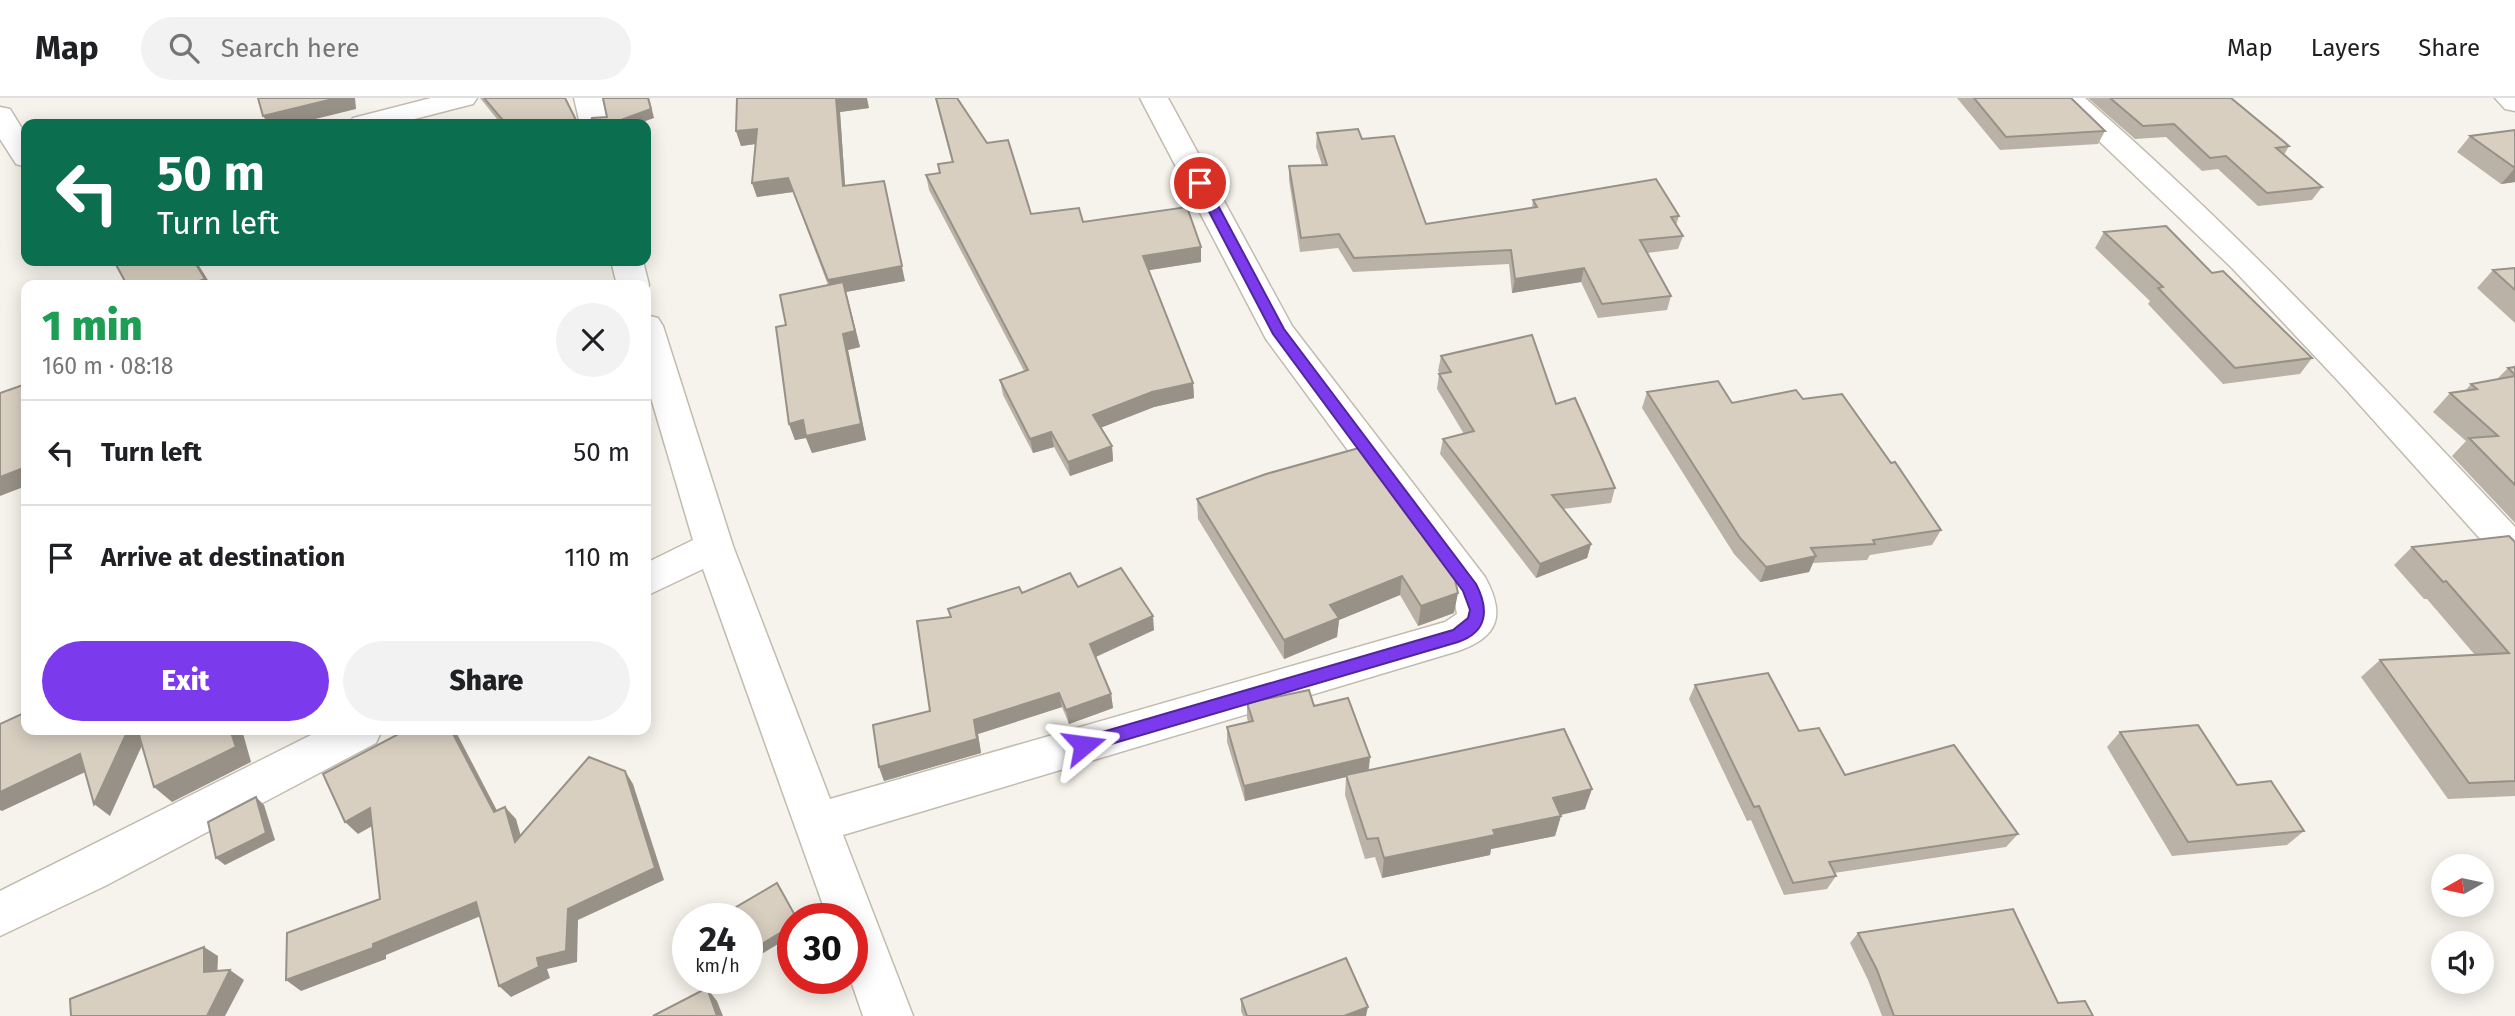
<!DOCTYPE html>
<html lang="en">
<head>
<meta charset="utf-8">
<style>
	:root { --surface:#fff; --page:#f2f2f2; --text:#202124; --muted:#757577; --line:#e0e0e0; --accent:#7c3aed }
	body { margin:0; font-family:"Fira Sans",sans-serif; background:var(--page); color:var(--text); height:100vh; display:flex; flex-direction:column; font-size:26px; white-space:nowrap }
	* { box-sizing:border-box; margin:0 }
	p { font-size:23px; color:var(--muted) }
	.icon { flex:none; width:38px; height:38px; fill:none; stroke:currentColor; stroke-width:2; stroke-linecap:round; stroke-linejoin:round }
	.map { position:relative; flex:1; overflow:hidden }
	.details { position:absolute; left:21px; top:182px; width:630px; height:455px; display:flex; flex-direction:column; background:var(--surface); border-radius:14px; box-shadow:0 4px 18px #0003 }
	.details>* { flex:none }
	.top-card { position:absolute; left:21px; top:21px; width:630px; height:147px; border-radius:14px; box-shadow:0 4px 18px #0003; background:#0b6e4f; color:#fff; overflow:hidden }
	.needle { width:46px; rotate:261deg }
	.tools { position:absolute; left:2431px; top:756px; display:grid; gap:14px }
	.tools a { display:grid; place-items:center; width:63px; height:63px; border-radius:50%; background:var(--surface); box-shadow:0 4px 18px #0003; font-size:35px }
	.speed { position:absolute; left:672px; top:805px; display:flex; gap:14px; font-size:35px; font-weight:700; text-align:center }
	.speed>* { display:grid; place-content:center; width:91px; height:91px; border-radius:50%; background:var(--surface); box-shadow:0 4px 18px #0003; line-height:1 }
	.speed small { font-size:18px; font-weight:400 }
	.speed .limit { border:10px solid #d22; background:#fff; color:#111 }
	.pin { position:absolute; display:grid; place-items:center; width:60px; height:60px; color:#fff; margin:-30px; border:4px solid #fff; border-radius:50%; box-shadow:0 2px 7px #0007 }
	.me { position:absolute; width:77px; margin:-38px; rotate:74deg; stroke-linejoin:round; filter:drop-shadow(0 0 5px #0008) }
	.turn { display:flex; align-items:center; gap:24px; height:147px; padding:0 21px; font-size:32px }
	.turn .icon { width:91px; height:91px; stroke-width:2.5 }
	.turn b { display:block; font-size:49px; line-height:60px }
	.round { display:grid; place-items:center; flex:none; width:74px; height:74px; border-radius:37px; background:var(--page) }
	.summary { display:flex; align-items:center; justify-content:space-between; height:119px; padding:0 21px }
	h1 { font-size:42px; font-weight:800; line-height:52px; color:#1e9e55 }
	.button { display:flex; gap:14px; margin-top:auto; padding:14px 21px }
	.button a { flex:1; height:80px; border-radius:42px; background:var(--accent); color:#fff; font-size:28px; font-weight:800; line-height:80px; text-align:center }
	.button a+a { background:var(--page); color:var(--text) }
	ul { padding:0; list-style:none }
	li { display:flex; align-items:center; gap:21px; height:105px; padding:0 21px; border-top:2px solid var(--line) }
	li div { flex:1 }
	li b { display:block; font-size:26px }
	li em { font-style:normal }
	header { display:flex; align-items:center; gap:42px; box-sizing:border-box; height:98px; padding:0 35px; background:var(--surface); border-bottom:2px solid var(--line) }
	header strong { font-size:33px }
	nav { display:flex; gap:38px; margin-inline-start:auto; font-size:24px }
	.search { width:490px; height:63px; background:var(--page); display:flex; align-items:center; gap:18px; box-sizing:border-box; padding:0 24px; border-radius:38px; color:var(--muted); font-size:26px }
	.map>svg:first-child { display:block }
</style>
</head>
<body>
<header>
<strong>Map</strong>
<div class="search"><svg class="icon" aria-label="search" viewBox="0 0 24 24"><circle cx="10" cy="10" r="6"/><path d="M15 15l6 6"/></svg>Search here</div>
<nav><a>Map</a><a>Layers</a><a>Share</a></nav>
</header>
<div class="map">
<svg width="2515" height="918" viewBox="0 0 2515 918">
	<rect width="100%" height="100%" fill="#f6f3ec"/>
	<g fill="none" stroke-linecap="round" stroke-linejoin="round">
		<g stroke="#c2bbae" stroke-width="3">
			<g id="minor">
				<path d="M 431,0 L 477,0 L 473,6 L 395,26 L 349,26 L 353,20 Z"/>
				<path d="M 574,0 L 602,0 L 608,26 L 580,26 Z"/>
				<path d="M 1140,0 L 1168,0 L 1292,228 L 1485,479 C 1505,516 1500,539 1458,553 L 843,737 L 913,918 L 863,918 L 850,880 L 852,880 L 852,821 L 828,821 L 703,471 L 646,498 L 646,465 L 693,442 L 646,283 L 646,217 L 658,220 L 663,228 L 733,448 L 830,701 L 1445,524 L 1457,516 L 1453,495 L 1266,241 Z"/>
				<path d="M 2054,0 L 2085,0 C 2238,133 2376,281 2515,429 L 2515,469 L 2501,464 L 2341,286 L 2232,170 Z"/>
				<path d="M 2495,0 L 2515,0 L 2515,13 L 2505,11 Z"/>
				<path d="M 0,9 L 10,11 L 26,37 L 26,69 L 16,66 L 0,41 Z"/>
				<path d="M 611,163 L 643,163 L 649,187 L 646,192 L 646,187 L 617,187 Z"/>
				<path d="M 321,632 L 382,632 L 376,645 L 105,788 L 0,838 L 0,793 Z"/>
			</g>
		</g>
		<use href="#minor" fill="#fff" fill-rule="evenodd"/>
	</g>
	<g fill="#bab2a6">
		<path d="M 480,0 L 565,0 L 578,26 L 501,26 Z"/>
		<path d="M 737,0 L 869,10 L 840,14 L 845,87 L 905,183 L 846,194 L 860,249 L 848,252 L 866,342 L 812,355 L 806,340 L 795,342 L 789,326 L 786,227 L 828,187 L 793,94 L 757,99 L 752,85 L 756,46 L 741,48 L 736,33 Z"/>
		<path d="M 935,0 L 957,0 L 1031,116 L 1083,124 L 1201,164 L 1148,172 L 1193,285 L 1194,300 L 1154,309 L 1100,330 L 1112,348 L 1113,363 L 1070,378 L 1054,349 L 1033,355 L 1003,297 L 1000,282 L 1024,273 L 929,92 L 926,77 L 940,75 L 952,64 Z"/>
		<path d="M 1957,0 L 2071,0 L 2105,33 L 2098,46 L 2000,52 Z"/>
		<path d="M 2088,0 L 2231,0 L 2289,48 L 2284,57 L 2322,89 L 2312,102 L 2258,108 L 2218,71 L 2202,73 L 2166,39 L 2135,41 Z"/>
		<path d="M 2515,32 L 2515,84 L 2501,86 L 2457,54 L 2470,38 Z"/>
		<path d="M 1317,35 L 1362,41 L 1426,126 L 1532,110 L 1533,102 L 1679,118 L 1676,127 L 1683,138 L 1678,151 L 1647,155 L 1671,198 L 1667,212 L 1598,220 L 1581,184 L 1512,195 L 1509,166 L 1353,174 L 1338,150 L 1300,154 L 1289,82 L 1289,68 L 1322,67 L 1316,49 Z"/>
		<path d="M 2104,134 L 2212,175 L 2312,260 L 2300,276 L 2223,286 L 2148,206 L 2150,203 L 2095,150 Z"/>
		<path d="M 2515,170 L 2515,225 L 2477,190 L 2493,172 Z"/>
		<path d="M 1441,258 L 1556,306 L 1615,390 L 1611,405 L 1563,411 L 1591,446 L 1587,460 L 1536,480 L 1440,356 L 1443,341 L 1464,336 L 1437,291 L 1439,276 L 1440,276 L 1438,273 Z"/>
		<path d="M 2515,267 L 2515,425 L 2452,358 L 2466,343 L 2433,314 L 2450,295 L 2465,293 L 2471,286 L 2496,282 L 2508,270 L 2513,269 Z"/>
		<path d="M 1647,294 L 1732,305 L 1803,301 L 1891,365 L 1941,432 L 1932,447 L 1870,457 L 1867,462 L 1813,465 L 1809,474 L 1760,484 L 1734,456 L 1642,310 Z"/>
		<path d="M 1266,376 L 1454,515 L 1418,528 L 1400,497 L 1339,522 L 1337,539 L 1284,561 L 1198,421 L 1197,401 Z"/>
		<path d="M 2515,444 L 2515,698 L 2448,701 L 2361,579 L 2380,562 L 2475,557 L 2427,501 L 2424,501 L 2394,467 L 2412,449 Z"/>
		<path d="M 1078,489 L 1154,532 L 1096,559 L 1111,596 L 1113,610 L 1069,626 L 1062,609 L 978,636 L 981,655 L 884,683 L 879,669 L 930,613 L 1022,495 Z"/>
		<path d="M 1695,587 L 1799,633 L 1845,677 L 2018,736 L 2006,749 L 1834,775 L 1836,778 L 1827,791 L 1784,797 L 1751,722 L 1747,723 L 1689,601 Z"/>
		<path d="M 1247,605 L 1314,608 L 1370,659 L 1369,672 L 1585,711 L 1561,717 L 1555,738 L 1491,751 L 1490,757 L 1382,780 L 1375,759 L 1365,761 L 1345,697 L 1346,679 L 1245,703 L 1227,644 L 1227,629 L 1248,624 L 1247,620 Z"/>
		<path d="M 2120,634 L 2237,687 L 2304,733 L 2287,747 L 2172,758 L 2107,649 Z"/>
		<path d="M 1858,835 L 2058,905 L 2093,918 L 1882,918 L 1868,882 L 1850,845 Z"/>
		<path d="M 1241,901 L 1366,918 L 1243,918 L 1241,913 Z"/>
	</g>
	<g fill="#979187">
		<path d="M 337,0 L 355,0 L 356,11 L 295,26 L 269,26 L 263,18 Z"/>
		<path d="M 648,0 L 649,0 L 654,20 L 637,26 L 610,26 Z"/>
		<path d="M 836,0 L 867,0 L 869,10 L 840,14 L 846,102 L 843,88 Z"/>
		<path d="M 757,31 L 762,45 L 741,48 L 736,33 Z"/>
		<path d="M 2515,70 L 2515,84 L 2501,86 Z"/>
		<path d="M 788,80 L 793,94 L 757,99 L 752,85 Z"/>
		<path d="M 887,97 L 905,183 L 846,194 L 860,249 L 848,252 L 866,342 L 812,355 L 806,340 L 795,342 L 789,326 L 832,196 L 828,182 Z"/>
		<path d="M 1201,149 L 1201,164 L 1144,173 L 1143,158 Z"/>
		<path d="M 194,163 L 196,163 L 211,187 L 189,187 Z"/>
		<path d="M 1584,170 L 1581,184 L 1512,195 L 1515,181 Z"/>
		<path d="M 1193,285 L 1194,300 L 1154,309 L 1095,332 L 1093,317 L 1152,294 Z"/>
		<path d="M 1051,334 L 1054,349 L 1033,355 L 1030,341 Z"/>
		<path d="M 1112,348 L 1113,363 L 1070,378 L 1068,364 Z"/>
		<path d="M 26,369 L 26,388 L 0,398 L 0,379 Z"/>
		<path d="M 1591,446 L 1587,460 L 1536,480 L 1540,466 Z"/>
		<path d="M 1816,458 L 1809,474 L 1760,484 L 1766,469 Z"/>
		<path d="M 1402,478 L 1400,497 L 1339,522 L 1337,539 L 1284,561 L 1284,542 L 1330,507 Z"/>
		<path d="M 1458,495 L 1454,515 L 1418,528 L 1421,508 Z"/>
		<path d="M 1153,518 L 1154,532 L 1093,560 L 1090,546 Z"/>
		<path d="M 1059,595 L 1062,609 L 978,636 L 981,655 L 884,683 L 879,669 L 974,622 Z"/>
		<path d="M 1111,596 L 1113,610 L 1069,626 L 1066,612 Z"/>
		<path d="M 128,632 L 149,632 L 110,718 L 94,706 Z"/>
		<path d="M 230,632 L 242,632 L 251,664 L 172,704 L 154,689 Z"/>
		<path d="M 451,632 L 455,632 L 504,726 L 494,714 Z"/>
		<path d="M 80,656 L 96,669 L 2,713 L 0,712 L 0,694 Z"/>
		<path d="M 1370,659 L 1368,674 L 1346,677 L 1346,679 L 1245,703 L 1244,688 Z"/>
		<path d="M 625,673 L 633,686 L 664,782 L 578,822 L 577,864 L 547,871 L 550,880 L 511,899 L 499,888 L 537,860 L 568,811 Z"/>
		<path d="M 1592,691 L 1585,711 L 1547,720 L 1553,700 Z"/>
		<path d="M 256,699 L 264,707 L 275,742 L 225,767 L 216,760 Z"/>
		<path d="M 505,709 L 516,721 L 526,756 L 515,744 Z"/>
		<path d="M 370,710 L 383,722 L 358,736 L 345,724 Z"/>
		<path d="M 1561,718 L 1555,738 L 1491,751 L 1490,757 L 1382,780 L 1384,760 L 1493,732 Z"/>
		<path d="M 476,804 L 488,815 L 386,857 L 386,861 L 301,893 L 286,882 Z"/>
		<path d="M 793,827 L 793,837 L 747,865 L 747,855 Z"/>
		<path d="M 204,849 L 218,858 L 217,883 L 204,874 Z"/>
		<path d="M 230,872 L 244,882 L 225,918 L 207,918 Z"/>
		<path d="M 707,890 L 717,903 L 723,918 L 717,918 Z"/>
		<path d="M 1368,909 L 1366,918 L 1344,918 Z"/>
	</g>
	<g fill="#d8cfc1" stroke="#979187" stroke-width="2">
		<path d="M 258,0 L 337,0 L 263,18 Z"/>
		<path d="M 484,0 L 565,0 L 578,26 L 506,26 Z"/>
		<path d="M 603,0 L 648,0 L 651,11 L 610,26 L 589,26 L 592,20 L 607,19 Z"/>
		<path d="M 737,0 L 836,0 L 843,88 L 884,83 L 902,168 L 828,182 L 788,80 L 752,85 L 757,31 L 736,33 Z"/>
		<path d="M 936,0 L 957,0 L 987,45 L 1008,42 L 1031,116 L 1079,110 L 1083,124 L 1187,109 L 1201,149 L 1143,158 L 1193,285 L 1152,294 L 1093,317 L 1112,348 L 1068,364 L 1051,334 L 1030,341 L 1000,282 L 1028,272 L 926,77 L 940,75 L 938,66 L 953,64 Z"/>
		<path d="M 1974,0 L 2071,0 L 2105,33 L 2006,39 Z"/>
		<path d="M 2110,0 L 2231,0 L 2289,48 L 2276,50 L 2322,89 L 2267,95 L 2226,58 L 2210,60 L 2174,26 L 2143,28 Z"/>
		<path d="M 1358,31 L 1362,41 L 1394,38 L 1426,126 L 1537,109 L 1533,102 L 1656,81 L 1679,118 L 1671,119 L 1683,138 L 1640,142 L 1671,198 L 1602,206 L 1584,170 L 1515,181 L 1511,152 L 1354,160 L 1339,136 L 1301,140 L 1289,68 L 1327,67 L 1317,35 Z"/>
		<path d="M 2515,32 L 2515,70 L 2470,38 Z"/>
		<path d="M 2166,128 L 2212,175 L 2223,173 L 2312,260 L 2235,270 L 2158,190 L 2163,189 L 2104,134 Z"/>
		<path d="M 114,163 L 194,163 L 205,181 L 189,187 L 127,187 Z"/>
		<path d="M 2515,170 L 2515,192 L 2493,172 Z"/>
		<path d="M 843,184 L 855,233 L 843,236 L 861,326 L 806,338 L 803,322 L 789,326 L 776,229 L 786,227 L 780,197 Z"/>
		<path d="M 1532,237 L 1556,306 L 1575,300 L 1615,390 L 1552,397 L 1591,446 L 1540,466 L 1443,341 L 1474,333 L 1439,276 L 1451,274 L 1441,258 Z"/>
		<path d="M 2515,269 L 2515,277 L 2508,270 Z"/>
		<path d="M 2515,278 L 2515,387 L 2469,340 L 2498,338 L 2450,295 L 2477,291 L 2471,286 Z"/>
		<path d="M 1718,283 L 1732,305 L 1796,292 L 1803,301 L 1842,296 L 1891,365 L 1895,364 L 1941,432 L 1873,442 L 1875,446 L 1811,450 L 1816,458 L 1766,469 L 1740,440 L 1647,294 Z"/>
		<path d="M 26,286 L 26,369 L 0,379 L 0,295 Z"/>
		<path d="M 1359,350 L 1454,477 L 1458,495 L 1421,508 L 1402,478 L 1330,507 L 1339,520 L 1284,542 L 1197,401 L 1266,376 Z"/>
		<path d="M 2509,438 L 2515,444 L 2515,683 L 2469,685 L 2380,562 L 2509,555 L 2446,483 L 2443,484 L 2412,449 Z"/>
		<path d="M 1121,470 L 1153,518 L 1090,546 L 1111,596 L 1066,612 L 1059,595 L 974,622 L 977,641 L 879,669 L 873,627 L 930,613 L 917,523 L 951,519 L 948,511 L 1019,489 L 1022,495 L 1070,475 L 1078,489 Z"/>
		<path d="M 1768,575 L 1799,633 L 1819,630 L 1845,677 L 1954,647 L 2018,736 L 1829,764 L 1836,778 L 1793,785 L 1759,708 L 1754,709 L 1695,587 Z"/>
		<path d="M 1309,592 L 1314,608 L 1348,600 L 1370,659 L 1244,688 L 1227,629 L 1253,623 L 1247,605 Z"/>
		<path d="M 26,614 L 26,632 L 128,632 L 94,706 L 80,656 L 0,694 L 0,626 Z"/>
		<path d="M 2198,627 L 2237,687 L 2271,683 L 2304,733 L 2188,744 L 2120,634 Z"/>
		<path d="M 1564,631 L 1592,691 L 1553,700 L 1561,718 L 1493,732 L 1495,737 L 1384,760 L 1378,740 L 1367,741 L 1346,677 Z"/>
		<path d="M 149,632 L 230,632 L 236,649 L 154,689 L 139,637 Z"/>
		<path d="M 406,632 L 451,632 L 494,714 L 505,709 L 515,744 L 589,659 L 625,673 L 655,770 L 568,811 L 566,853 L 537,860 L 539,869 L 499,888 L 476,804 L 373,846 L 373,850 L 286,882 L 287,835 L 380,801 L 370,710 L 345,724 L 323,676 Z"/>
		<path d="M 256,699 L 266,735 L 216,760 L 208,724 Z"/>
		<path d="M 777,785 L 797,821 L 793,821 L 793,827 L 747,855 L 747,821 L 722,821 L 721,818 Z"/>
		<path d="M 2013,811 L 2058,905 L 2085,903 L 2093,918 L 1894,918 L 1877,872 L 1858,835 Z"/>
		<path d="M 204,849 L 204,874 L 230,872 L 207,918 L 71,918 L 70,901 Z"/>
		<path d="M 1346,860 L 1368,909 L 1344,918 L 1247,918 L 1241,901 Z"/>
		<path d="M 707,890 L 717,918 L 653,918 Z"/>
	</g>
	<path fill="#7c3aed" stroke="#51269a" stroke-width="2" d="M 1200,82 L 1206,85 L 1284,231 L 1476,486 C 1489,511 1488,534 1458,544 L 1084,654 L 1078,652 L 1075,647 L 1078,641 L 1453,532 L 1468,520 L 1470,512 L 1463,493 L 1273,236 L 1194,85 Z"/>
</svg>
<div class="tools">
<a><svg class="needle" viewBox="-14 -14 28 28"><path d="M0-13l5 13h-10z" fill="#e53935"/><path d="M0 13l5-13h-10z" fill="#757577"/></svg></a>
<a><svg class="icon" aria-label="sound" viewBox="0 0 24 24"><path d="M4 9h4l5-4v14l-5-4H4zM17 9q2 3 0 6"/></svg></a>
</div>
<div class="speed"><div>24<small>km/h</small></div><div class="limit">30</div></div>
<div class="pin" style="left:1200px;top:85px;background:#d93025"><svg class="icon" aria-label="arrive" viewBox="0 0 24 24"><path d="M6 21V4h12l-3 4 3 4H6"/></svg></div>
<svg class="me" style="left:1084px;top:647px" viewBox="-20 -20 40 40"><path d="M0-17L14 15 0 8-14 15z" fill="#7c3aed" stroke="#fff" stroke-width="4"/></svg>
<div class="top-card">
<div class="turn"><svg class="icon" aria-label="left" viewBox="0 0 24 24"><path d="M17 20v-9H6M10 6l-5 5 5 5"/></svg><div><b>50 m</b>Turn left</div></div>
</div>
<section class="details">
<div class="summary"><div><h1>1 min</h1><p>160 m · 08:18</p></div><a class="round"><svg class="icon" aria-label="close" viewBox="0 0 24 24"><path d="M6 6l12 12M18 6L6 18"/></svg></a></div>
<ul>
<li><svg class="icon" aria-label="left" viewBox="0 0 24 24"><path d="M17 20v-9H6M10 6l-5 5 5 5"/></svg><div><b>Turn left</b></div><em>50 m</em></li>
<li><svg class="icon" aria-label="arrive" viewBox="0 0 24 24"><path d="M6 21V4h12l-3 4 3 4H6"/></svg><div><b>Arrive at destination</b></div><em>110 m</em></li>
</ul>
<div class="button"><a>Exit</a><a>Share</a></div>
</section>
</div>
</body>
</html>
